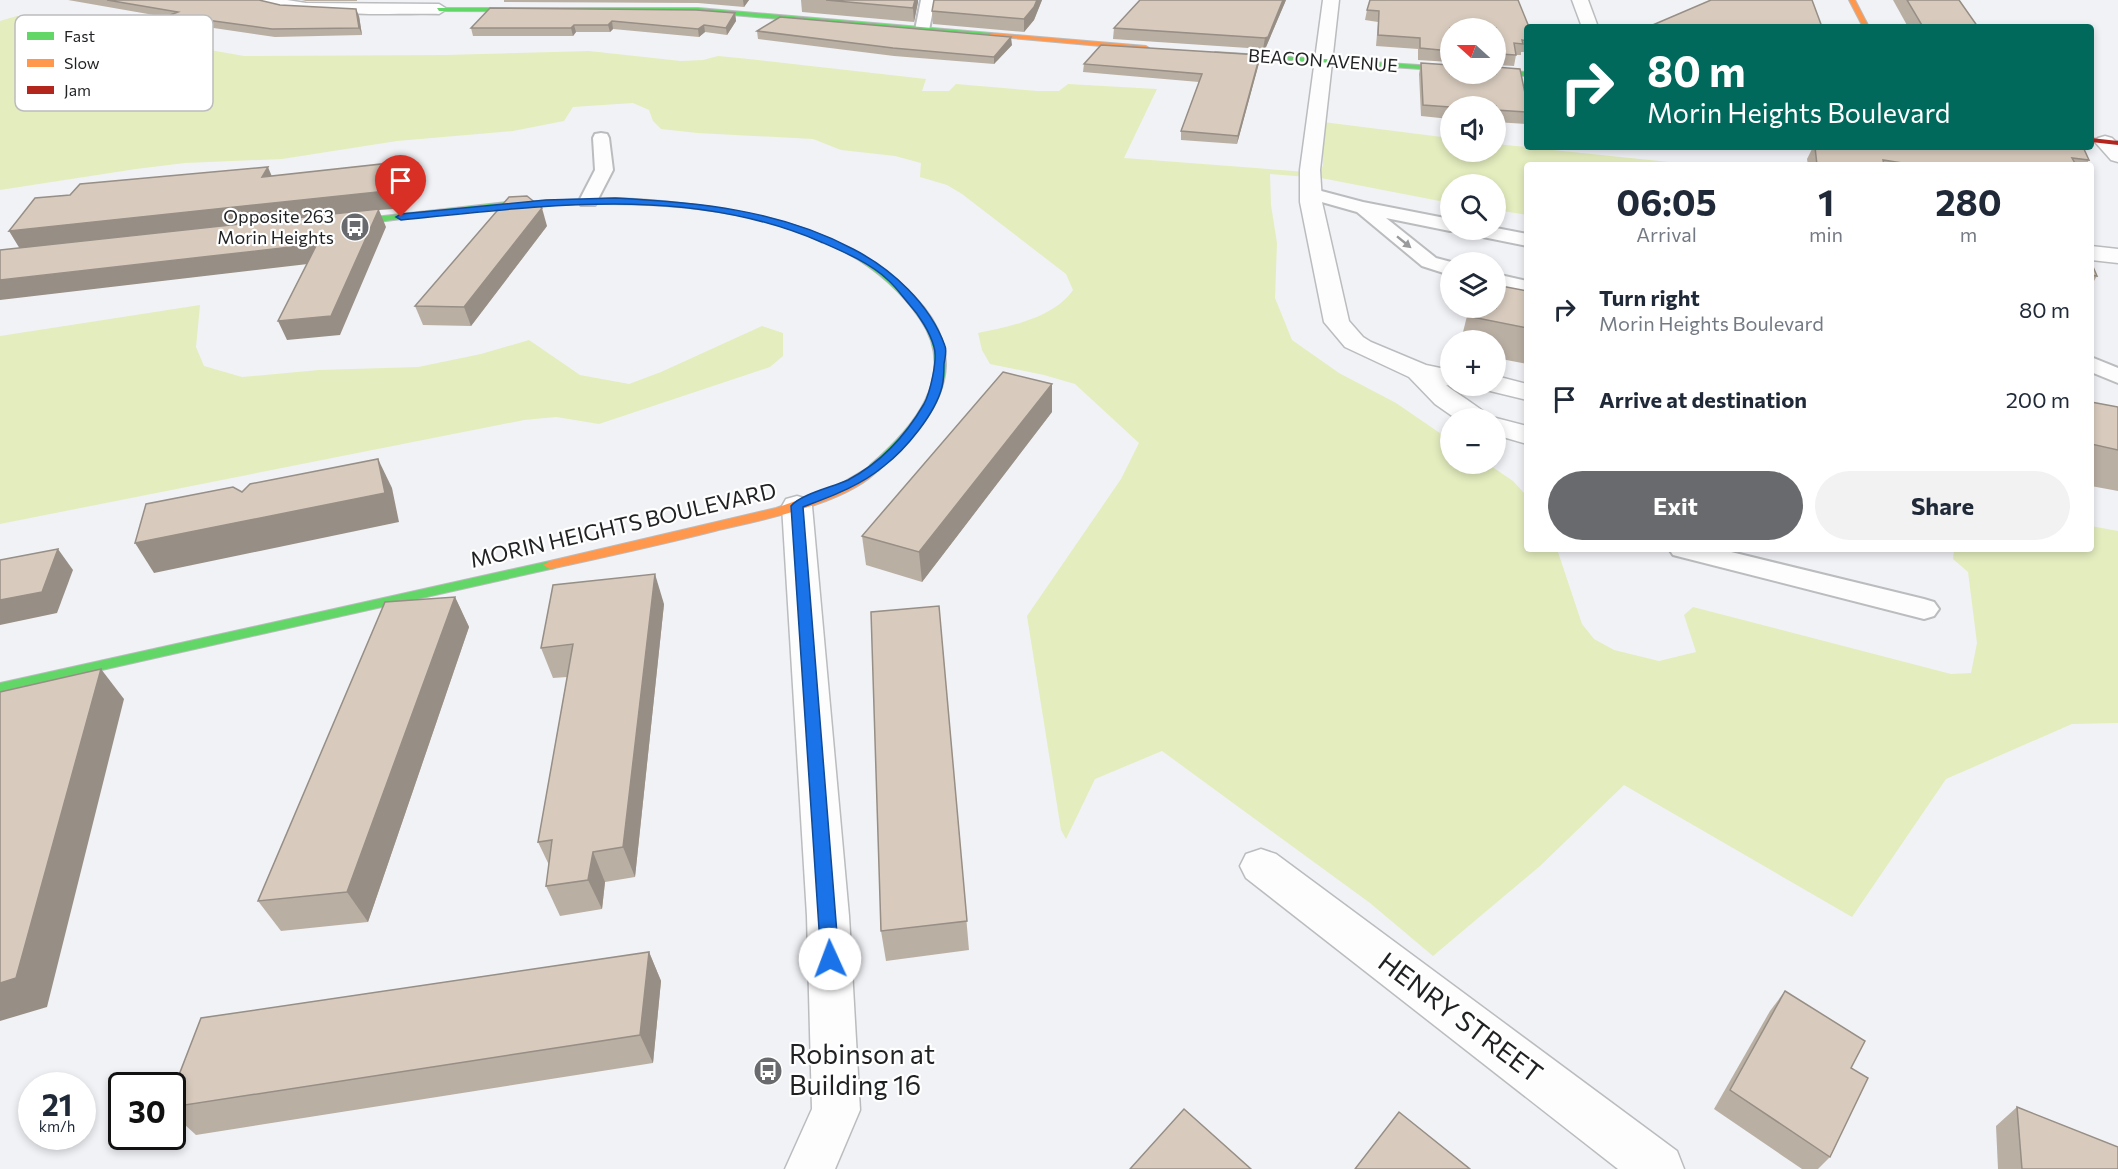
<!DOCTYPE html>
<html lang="en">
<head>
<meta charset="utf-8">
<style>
	:root { --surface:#fff; --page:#f2f2f3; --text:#1f2937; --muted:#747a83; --accent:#686a6d }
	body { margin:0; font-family:Commissioner,sans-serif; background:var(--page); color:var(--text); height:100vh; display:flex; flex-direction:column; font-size:22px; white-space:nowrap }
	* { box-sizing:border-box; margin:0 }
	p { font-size:20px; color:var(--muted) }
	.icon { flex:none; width:33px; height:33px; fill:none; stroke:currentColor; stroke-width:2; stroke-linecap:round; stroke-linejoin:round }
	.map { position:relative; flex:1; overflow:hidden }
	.drawer { position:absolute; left:1524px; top:162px; width:570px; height:390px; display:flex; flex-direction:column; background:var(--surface); border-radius:6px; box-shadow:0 3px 9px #0003 }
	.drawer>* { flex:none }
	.guide { position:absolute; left:1524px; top:24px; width:570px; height:126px; border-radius:6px; box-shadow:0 3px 9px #0003; background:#00695c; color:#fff; overflow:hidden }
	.needle { width:39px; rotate:291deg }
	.tools { position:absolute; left:1440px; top:18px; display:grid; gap:12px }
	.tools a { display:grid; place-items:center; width:66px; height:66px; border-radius:50%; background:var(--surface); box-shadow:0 3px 9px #0003; font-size:30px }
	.speed { position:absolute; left:18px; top:1072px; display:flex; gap:12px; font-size:30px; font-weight:700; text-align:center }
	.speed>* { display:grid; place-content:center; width:78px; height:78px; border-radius:50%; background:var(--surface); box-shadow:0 3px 9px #0003; line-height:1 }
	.speed small { font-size:15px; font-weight:400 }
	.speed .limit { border:3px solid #111; border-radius:9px; background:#fff; color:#111 }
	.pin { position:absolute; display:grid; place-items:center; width:51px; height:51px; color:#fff; margin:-62px -26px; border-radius:50% 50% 50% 0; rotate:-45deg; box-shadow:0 0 6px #0007 }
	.pin .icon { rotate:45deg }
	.me { position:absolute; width:66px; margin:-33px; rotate:358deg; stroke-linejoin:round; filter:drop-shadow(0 0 4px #0008) }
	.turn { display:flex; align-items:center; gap:21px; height:126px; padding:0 24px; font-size:27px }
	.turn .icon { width:78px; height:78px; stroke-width:2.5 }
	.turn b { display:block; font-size:42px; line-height:51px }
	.eta { display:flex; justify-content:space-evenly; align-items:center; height:102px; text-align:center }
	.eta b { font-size:36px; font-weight:700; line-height:42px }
	.action { display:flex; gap:12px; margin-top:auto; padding:12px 24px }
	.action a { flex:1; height:69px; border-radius:36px; background:var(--accent); color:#fff; font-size:24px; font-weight:700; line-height:69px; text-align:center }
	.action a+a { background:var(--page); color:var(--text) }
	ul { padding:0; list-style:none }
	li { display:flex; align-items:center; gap:18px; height:90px; padding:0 24px }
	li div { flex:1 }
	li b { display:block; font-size:22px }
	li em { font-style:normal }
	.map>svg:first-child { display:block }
</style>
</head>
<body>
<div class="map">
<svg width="2118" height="1169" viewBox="0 0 2118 1169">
	<rect width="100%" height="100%" fill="#f1f2f6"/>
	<g fill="#e4edbe">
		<path d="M 17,16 L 244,56 L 445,55 L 589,51 L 681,61 L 703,60 L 718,56 L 749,59 L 926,79 L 922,91 L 949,91 L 956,84 L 1037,91 L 1059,91 L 1068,84 L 1157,89 L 1124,158 L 1320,173 L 1323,165 L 1323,122 L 1450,138 L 1450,152 L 1496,152 L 1496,144 L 1698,165 L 1527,165 L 1527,215 L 1496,210 L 1496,184 L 1450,184 L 1450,203 L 1321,178 L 1270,174 L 1271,205 L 1277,243 L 1275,298 L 1292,340 L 1339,373 L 1396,403 L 1450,440 L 1450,464 L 1488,464 L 1513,481 L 1527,496 L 1527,549 L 1557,549 L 1582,624 L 1594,639 L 1614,650 L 1659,661 L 1696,652 L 1684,615 L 1693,607 L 1951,674 L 1971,673 L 1977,643 L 1968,572 L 1953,559 L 1954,549 L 2091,549 L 2091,526 L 2118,531 L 2118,723 L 2072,724 L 1946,779 L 1852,917 L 1624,785 L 1540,866 L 1433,956 L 1370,903 L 1162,751 L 1095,779 L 1066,839 L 1061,830 L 1027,616 L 1121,479 L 1139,443 L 1075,384 L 1044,375 L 990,364 L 982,350 L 978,333 C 1008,327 1054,318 1073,290 L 1066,274 L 962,194 L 947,185 L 920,177 L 921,163 L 895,156 L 841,150 L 813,139 L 697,133 L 661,129 L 653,121 L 649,110 L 633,103 L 573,107 L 564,121 L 513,131 L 397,141 L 282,159 L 185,163 L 136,169 L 0,190 L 0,21 Z"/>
		<path d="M 200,305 L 196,347 L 204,366 L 242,377 L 319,370 L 418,367 L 481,354 L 529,340 L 580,375 L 629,384 L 661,372 L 762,326 L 783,333 L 783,356 L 770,367 L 599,424 L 556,417 L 524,420 L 0,524 L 0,336 Z"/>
	</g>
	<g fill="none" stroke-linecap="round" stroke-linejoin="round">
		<g stroke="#babcbe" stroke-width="4">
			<g id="lane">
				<path d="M 921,0 L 935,0 L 929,30 L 922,34 L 915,30 Z"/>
				<path d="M 601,133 L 607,134 L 609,138 L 613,170 L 597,201 L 595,205 L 581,205 L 579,201 L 595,170 L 593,138 L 595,134 Z"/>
				<path d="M 1310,188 L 1363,202 L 1450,219 L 1450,230 L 1455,230 L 1450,231 L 1386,218 L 1436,258 L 1451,262 L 1450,275 L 1422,266 L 1357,212 L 1304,197 L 1301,193 L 1304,189 Z"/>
				<path d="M 1496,228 L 1527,234 L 1527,246 L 1468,234 L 1465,230 Z"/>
				<path d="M 1496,274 L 1527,281 L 1527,293 L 1496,286 Z"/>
				<path d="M 2091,357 L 2118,368 L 2118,383 L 2091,372 Z"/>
				<path d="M 1669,549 L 1719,549 L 1924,599 L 1934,602 L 1939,609 L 1934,616 L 1924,619 L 1673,555 Z"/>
			</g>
		</g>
		<g stroke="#babcbe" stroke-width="3">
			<g id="street">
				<path d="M 252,0 L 287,0 L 306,3 L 439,4 L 447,9 L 439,14 C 409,13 268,18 252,0 Z"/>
				<path d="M 1323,0 L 1339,0 L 1320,170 L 1322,202 L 1349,321 L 1363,337 L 1371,342 L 1426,365 L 1450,370 L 1452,386 L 1446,385 C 1457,394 1485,410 1490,418 L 1455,418 L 1435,404 L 1409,377 L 1345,347 L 1324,322 L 1300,202 L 1300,170 Z"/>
				<path d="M 1572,0 L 1588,0 L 1598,27 L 1582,27 Z"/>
				<path d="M 2105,136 L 2112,138 L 2118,144 L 2118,162 L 2111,160 L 2095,142 L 2098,138 Z"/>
				<path d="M 2091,246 L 2118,249 L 2118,263 L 2091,260 Z"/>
				<path d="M 1496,376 L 1527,384 L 1527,400 L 1486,390 L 1484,386 L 1496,386 Z"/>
				<path d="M 1492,418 L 1496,418 L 1527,426 L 1527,444 L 1496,435 L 1496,418 Z"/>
				<path d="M 797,496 L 808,499 L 812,506 L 849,916 L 860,1110 L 835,1169 L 785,1169 L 812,1109 L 807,916 L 782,506 L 786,499 Z"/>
				<path d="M 1261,849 L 1276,854 L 1677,1151 L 1684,1169 L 1618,1169 L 1246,878 L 1240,866 L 1246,854 Z"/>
			</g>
		</g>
		<g stroke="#babcbe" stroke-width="2">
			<g id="fast">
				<path d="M 437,8 L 698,8 L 991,33 L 994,35 L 991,37 L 698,12 L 439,11 Z"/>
				<path d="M 1215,52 L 1450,67 L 1450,71 L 1213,55 Z"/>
				<path d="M 1496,70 L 1527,72 L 1527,76 L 1493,74 Z"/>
				<path d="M 619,198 C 676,201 734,207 790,224 C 847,241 948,295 946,366 C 944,409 908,444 878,471 L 870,471 L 868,468 L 870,465 C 912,429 959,376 920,319 C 812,159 502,206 339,227 L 334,224 L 339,221 L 507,202 Z"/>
				<path d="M 550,561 L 555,562 L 557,565 L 555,568 L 0,693 L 0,683 Z"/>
			</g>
		</g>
		<g stroke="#babcbe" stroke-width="2">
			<g id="slow">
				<path d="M 1849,0 L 1855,0 L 1869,27 L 1863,27 Z"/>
				<path d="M 991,33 L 1146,46 L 1149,48 L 1146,50 L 989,36 Z"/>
				<path d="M 874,464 L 880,468 C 849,504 760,520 715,531 C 660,545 605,557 550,569 L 543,565 L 550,561 L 776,508 L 835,487 Z"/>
			</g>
		</g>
		<g stroke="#babcbe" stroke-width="2">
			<path id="jam" d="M 2091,138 L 2118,141 L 2118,145 L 2091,142 Z"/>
		</g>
		<use href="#lane" fill="#fdfdfe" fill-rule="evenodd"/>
		<use href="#street" fill="#fdfdfe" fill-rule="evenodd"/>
		<use href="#fast" fill="#63d668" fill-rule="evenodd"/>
		<use href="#slow" fill="#ff974d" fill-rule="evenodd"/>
		<use href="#jam" fill="#b3261e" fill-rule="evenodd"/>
	</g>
	<g fill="#baafa3">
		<path d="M 68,0 L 259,0 L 280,5 L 359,16 L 362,35 L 275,37 L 173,22 L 171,18 Z"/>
		<path d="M 301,0 L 357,0 L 357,1 L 306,1 Z"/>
		<path d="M 504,0 L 749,0 L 744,7 L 698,3 L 504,2 Z"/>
		<path d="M 801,0 L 918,0 L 918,2 L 914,22 L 802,12 Z"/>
		<path d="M 934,0 L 1042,0 L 1034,20 L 1024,32 L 933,24 L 932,11 Z"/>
		<path d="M 1140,0 L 1286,0 L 1266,47 L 1263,49 L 1113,39 L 1114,28 Z"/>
		<path d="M 1711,0 L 1822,27 L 1648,27 Z"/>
		<path d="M 1893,0 L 1959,0 L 1978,27 L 1908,27 Z"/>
		<path d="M 1367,10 L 1527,27 L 1527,52 L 1521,52 L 1521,55 L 1516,55 L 1514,66 L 1496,65 L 1496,67 L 1496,28 L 1450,28 L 1450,62 L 1418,60 L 1418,49 L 1376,46 L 1378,22 L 1365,20 Z"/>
		<path d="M 735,13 L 736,21 L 727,35 L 705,32 L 699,37 L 613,29 L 610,32 L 576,32 L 573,36 L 473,36 L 471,28 Z"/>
		<path d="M 757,31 L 1012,45 L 994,64 L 894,56 L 758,39 Z"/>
		<path d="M 1259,63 L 1237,144 L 1181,140 L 1181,131 L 1199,82 L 1083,72 L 1084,64 Z"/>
		<path d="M 1421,63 L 1527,103 L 1527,120 L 1526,124 L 1496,122 L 1496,106 L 1450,106 L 1450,119 L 1421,116 L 1419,74 Z"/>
		<path d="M 1813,147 L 2083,147 L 2089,160 L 2086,165 L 1808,165 L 1807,159 Z"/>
		<path d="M 547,226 L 471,326 L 423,325 L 415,306 Z"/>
		<path d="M 2091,262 L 2097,276 L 2091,286 Z"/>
		<path d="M 1527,291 L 1527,364 L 1496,358 L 1496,340 L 1461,340 L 1467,316 Z"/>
		<path d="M 2091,402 L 2118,407 L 2118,491 L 2091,486 Z"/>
		<path d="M 1052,412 L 922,582 L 866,565 L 862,536 Z"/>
		<path d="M 455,597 L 469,627 L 368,922 L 281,931 L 258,901 Z"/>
		<path d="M 664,604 L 635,877 L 605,882 L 602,909 L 560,916 L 546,886 L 549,865 L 538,842 L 567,677 L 553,678 L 541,648 Z"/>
		<path d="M 939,606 L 969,950 L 886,961 L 881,931 Z"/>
		<path d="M 649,952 L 661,981 L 653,1063 L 196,1135 L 172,1113 L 172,1107 Z"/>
		<path d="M 1785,991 L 1851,1068 L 1830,1157 L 1818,1169 L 1802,1169 L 1714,1109 L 1770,1011 Z"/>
		<path d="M 2017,1107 L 2118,1169 L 1998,1169 L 1996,1126 Z"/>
	</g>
	<g fill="#978e85">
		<path d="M 743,0 L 749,0 L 744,7 Z"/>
		<path d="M 915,0 L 918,0 L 918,2 L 914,22 L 913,8 Z"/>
		<path d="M 1037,0 L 1042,0 L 1034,20 L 1024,32 L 1024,19 Z"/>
		<path d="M 1283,0 L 1286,0 L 1266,47 L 1263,49 L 1265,38 Z"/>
		<path d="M 356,9 L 359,16 L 362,35 L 359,28 Z"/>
		<path d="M 735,13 L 736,21 L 727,35 L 726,28 Z"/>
		<path d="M 612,21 L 613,29 L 610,32 L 608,25 Z"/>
		<path d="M 574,25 L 576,32 L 573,36 L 571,28 Z"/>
		<path d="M 704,25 L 705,32 L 699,37 L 698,29 Z"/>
		<path d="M 1011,37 L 1012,45 L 994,64 L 994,57 Z"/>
		<path d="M 1260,55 L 1259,63 L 1237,144 L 1238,136 Z"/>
		<path d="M 400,162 L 406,179 L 394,209 L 379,210 L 386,227 L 340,335 L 287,340 L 278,321 L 378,210 L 20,249 L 9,231 Z"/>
		<path d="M 268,167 L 275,184 L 262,177 Z"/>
		<path d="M 542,208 L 547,226 L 471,326 L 464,307 Z"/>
		<path d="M 317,244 L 325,262 L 0,300 L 0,280 Z"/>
		<path d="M 1052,384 L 1052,412 L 922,582 L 919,552 Z"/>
		<path d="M 378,459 L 392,488 L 399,522 L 154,573 L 135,543 Z"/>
		<path d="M 58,549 L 73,570 L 57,613 L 0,625 L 0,600 Z"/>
		<path d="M 655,574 L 664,604 L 635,877 L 623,847 Z"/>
		<path d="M 455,597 L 469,627 L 368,922 L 347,892 Z"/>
		<path d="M 101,669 L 124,699 L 47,1007 L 0,1021 L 0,983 Z"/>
		<path d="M 593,852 L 605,882 L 602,909 L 588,880 Z"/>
		<path d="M 649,952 L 661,981 L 653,1063 L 640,1035 Z"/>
	</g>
	<g fill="#d8cbbe" stroke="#978e85" stroke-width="1.5">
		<path d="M 107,0 L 259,0 L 280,5 L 356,9 L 359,28 L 272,29 L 170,15 L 178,12 Z"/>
		<path d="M 826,0 L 915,0 L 913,8 Z"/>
		<path d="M 934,0 L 1037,0 L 1034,7 L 1024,19 L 932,11 Z"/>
		<path d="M 1140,0 L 1283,0 L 1268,37 L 1265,38 L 1114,28 Z"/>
		<path d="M 1370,0 L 1518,0 L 1529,27 L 1527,27 L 1527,41 L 1522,40 L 1523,44 L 1514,43 L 1516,55 L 1499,54 L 1496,61 L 1496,28 L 1450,28 L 1450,51 L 1420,48 L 1420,38 L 1378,35 L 1379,11 L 1367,10 Z"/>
		<path d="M 1711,0 L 1812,0 L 1822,27 L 1802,25 L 1802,27 L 1648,27 Z"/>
		<path d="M 1907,0 L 1959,0 L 1978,27 L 1923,27 Z"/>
		<path d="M 490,8 L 696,10 L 735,13 L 726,28 L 704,25 L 698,29 L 612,21 L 608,25 L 574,25 L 571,28 L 471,28 Z"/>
		<path d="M 780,17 L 1011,37 L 994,57 L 893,48 L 757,31 Z"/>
		<path d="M 1101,45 L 1260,55 L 1238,136 L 1181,131 L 1202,74 L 1084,64 Z"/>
		<path d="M 1421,63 L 1450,65 L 1450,74 L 1496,74 L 1496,67 L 1520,69 L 1527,103 L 1527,112 L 1496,110 L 1496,106 L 1450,107 L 1423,105 Z"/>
		<path d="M 1815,147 L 2083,147 L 2089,160 L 2072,158 L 2076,165 L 1915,165 L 1883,160 L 1884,165 L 1817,165 Z"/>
		<path d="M 400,162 L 387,191 L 9,231 L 35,198 L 70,195 L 80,184 L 268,167 L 262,177 Z"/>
		<path d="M 527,196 L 542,208 L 464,307 L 415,306 L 509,197 Z"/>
		<path d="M 379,209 L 331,316 L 278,321 L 317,244 L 0,280 L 0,250 Z"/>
		<path d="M 2091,262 L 2097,276 L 2091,275 Z"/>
		<path d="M 1496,285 L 1527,291 L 1527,328 L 1467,316 L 1471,308 L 1496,308 Z"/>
		<path d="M 1003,372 L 1052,384 L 919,552 L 862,536 Z"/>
		<path d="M 2091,402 L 2118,407 L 2118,450 L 2091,444 Z"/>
		<path d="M 378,459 L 385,493 L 135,543 L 146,504 L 233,487 L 242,492 L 250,484 Z"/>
		<path d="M 58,549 L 42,592 L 0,600 L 0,560 Z"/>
		<path d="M 655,574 L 623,847 L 593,852 L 588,880 L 546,886 L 552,840 L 538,842 L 573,644 L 541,648 L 553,585 Z"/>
		<path d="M 455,597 L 347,892 L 258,901 L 385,602 Z"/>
		<path d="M 939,606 L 967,921 L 881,931 L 871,612 Z"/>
		<path d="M 101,669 L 16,978 L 0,983 L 0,692 Z"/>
		<path d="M 649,952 L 640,1035 L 172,1107 L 172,1093 L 201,1018 Z"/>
		<path d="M 1785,991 L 1865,1041 L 1851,1068 L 1868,1078 L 1830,1157 L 1730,1090 Z"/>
		<path d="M 2017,1107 L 2118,1147 L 2118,1169 L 2022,1169 Z"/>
		<path d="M 1184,1109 L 1251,1169 L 1130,1169 Z"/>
		<path d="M 1399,1112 L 1470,1169 L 1355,1169 Z"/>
	</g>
	<defs><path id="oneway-solid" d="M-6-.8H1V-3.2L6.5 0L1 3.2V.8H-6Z" transform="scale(1.5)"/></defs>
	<use fill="#999a9b" href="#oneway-solid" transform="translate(1404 242) rotate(39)"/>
	<path fill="#1a73e8" stroke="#114b97" stroke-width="1.5" d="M 615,198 C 697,202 780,210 853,249 C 892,269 930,304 945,346 C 947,351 945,358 944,364 C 944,371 944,379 942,387 C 935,414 906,449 884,466 C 860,486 832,496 803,507 L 839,959 L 836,965 L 830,967 L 823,965 L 821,959 L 791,506 C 801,494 833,487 848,480 C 880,463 906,435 924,404 C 930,393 938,359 934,347 C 930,332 919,315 909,304 C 902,296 896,287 888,280 C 870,263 844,252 821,242 C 688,184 541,206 401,220 L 396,217 L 401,214 L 546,200 Z"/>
	<defs>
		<g id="bus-disc" transform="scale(1.5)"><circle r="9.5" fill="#686a6d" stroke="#fff"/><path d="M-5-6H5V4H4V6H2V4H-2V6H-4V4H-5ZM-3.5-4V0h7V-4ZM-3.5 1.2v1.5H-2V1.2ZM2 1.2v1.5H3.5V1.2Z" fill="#fff"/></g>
	</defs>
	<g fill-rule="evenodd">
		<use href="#bus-disc" x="355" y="227"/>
		<use href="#bus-disc" x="768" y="1071"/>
	</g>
	<g text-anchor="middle" stroke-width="4.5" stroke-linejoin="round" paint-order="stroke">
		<g font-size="18" fill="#1f2123" stroke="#fff">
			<text transform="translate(1323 61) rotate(4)" y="6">BEACON AVENUE</text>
		</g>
		<g font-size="18" fill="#1f2123" stroke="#fff" text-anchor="end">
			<text x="334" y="223">Opposite 263<tspan x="334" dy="21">Morin Heights</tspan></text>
		</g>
		<g font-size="22" fill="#1f2123" stroke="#fff">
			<text transform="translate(623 525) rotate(-13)" y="8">MORIN HEIGHTS BOULEVARD</text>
		</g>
		<g font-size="27" fill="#1f2123" stroke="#fff">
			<text transform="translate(1460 1018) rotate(37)" y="9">HENRY STREET</text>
		</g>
		<g font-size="27" fill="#1f2123" stroke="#fff" text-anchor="start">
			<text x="789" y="1064">Robinson at<tspan x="789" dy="31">Building 16</tspan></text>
		</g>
	</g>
	<rect x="15" y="15" width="198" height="96" rx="9" fill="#fff" stroke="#bcbcbd" stroke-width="1.5"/>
	<rect x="27" y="32" width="27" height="8" fill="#63d668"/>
	<rect x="27" y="59" width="27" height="8" fill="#ff974d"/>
	<rect x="27" y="86" width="27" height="8" fill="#b3261e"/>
	<g font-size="16" fill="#1f2123">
		<text x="64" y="42">Fast</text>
		<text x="64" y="69">Slow</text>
		<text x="64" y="96">Jam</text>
	</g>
</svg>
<div class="tools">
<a><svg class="needle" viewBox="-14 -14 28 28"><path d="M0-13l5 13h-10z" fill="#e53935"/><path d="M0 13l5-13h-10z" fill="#747a83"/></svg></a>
<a><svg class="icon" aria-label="sound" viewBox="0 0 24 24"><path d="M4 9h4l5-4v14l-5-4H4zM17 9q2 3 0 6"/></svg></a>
<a><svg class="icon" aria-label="search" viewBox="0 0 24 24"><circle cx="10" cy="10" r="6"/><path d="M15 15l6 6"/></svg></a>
<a><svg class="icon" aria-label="layers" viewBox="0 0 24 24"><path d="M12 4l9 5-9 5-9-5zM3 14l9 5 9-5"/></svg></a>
<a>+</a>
<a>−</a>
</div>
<div class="speed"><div>21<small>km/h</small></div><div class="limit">30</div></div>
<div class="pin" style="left:401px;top:217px;background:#d93025"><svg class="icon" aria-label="arrive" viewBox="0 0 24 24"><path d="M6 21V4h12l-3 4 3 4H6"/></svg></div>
<svg class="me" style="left:830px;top:959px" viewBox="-20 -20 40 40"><circle r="19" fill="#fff"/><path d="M0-13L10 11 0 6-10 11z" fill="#1a73e8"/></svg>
<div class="guide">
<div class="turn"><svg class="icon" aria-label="right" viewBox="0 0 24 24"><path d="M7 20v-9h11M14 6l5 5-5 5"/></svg><div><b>80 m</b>Morin Heights Boulevard</div></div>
</div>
<section class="drawer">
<div class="eta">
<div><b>06:05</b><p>Arrival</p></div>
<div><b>1</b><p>min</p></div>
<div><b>280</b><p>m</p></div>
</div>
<ul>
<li><svg class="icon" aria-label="right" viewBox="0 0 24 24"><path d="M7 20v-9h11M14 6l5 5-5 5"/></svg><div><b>Turn right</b><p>Morin Heights Boulevard</p></div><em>80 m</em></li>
<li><svg class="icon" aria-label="arrive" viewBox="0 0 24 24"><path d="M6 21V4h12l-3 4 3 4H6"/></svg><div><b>Arrive at destination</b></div><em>200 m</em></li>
</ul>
<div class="action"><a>Exit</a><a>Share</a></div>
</section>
</div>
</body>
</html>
